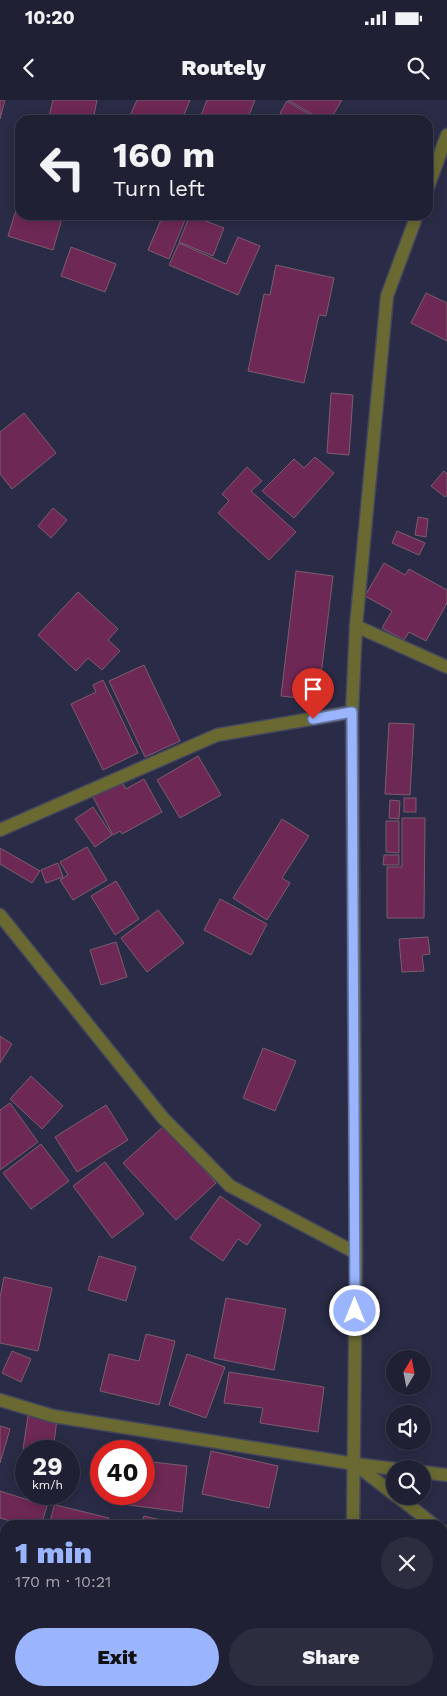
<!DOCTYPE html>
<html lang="en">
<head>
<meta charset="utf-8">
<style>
	:root { --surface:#202034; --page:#2d2d40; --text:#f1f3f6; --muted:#a2a3ac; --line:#3d3e4f; --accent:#9ab5fd }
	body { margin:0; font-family:"Work Sans",sans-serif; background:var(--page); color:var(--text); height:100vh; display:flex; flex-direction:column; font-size:19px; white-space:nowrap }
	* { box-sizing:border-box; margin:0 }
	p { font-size:16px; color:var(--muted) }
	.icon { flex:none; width:28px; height:28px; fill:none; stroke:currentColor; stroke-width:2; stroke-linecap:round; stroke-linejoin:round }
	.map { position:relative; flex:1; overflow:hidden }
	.drawer { position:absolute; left:0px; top:1420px; width:448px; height:176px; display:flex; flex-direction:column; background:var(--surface); border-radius:15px 15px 0 0; box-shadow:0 2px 12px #0003,0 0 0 1px var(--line) }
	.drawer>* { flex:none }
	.hud { position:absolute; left:15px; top:15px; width:418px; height:105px; border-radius:15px; box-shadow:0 2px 12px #0003,0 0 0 1px var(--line); background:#202034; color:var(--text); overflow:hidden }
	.needle { width:32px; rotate:10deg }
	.buttons { position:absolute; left:386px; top:1250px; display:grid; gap:10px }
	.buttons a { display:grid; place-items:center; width:45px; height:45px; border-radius:50%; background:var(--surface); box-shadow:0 2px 12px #0003,0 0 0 1px var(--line); font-size:25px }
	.speed { position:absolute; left:15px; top:1340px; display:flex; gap:10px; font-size:25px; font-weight:700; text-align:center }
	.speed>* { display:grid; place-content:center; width:65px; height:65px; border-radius:50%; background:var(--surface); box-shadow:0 2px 12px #0003,0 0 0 1px var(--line); line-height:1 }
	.speed small { font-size:12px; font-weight:400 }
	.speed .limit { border:8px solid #d22; background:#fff; color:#111 }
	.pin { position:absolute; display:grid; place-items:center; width:42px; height:42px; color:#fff; margin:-51px -21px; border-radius:50% 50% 50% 0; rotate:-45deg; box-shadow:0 0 5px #0007 }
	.pin .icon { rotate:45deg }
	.me { position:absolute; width:55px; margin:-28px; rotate:0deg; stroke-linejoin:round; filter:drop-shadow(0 0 4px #0008) }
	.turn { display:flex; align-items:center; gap:18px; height:105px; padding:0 15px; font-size:22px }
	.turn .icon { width:65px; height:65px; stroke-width:2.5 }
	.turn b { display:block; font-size:35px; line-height:42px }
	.round { display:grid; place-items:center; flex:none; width:52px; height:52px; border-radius:26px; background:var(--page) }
	.head { display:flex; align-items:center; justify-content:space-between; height:85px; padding:0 15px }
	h1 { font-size:30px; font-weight:800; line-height:38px; color:var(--accent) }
	.action { display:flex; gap:10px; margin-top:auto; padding:10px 15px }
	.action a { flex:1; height:58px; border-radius:30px; background:var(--accent); color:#111; font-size:20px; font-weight:800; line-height:58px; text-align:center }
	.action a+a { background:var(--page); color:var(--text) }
	.status { display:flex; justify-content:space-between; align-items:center; height:35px; padding:0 25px; background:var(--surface); direction:ltr }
	.status svg { height:14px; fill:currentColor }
	header { display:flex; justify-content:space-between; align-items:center; height:65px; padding:0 15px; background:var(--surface); font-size:22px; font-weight:800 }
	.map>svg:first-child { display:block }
</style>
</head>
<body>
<div class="status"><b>10:20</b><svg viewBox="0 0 49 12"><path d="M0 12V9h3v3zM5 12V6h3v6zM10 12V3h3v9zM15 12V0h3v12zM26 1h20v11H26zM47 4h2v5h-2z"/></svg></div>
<header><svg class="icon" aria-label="back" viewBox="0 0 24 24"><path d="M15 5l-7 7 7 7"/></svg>Routely<svg class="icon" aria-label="search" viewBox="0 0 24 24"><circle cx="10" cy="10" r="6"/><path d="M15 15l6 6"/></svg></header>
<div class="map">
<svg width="447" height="1596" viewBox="0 0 447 1596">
	<rect width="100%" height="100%" fill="#2a2b46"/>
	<g fill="#6e2855" stroke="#7b5d6e">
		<path d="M 0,0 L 5,0 L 0,19 Z"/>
		<path d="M 53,0 L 97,0 L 93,20 L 48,20 Z"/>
		<path d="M 137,0 L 190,0 L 182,20 L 128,20 Z"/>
		<path d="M 207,0 L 255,0 L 247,20 L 199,20 Z"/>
		<path d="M 288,0 L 342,0 L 330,20 L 322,20 Z"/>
		<path d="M 287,1 L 319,20 L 292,20 L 280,13 Z"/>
		<path d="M 20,97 L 20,115 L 63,115 L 53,150 L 8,136 Z"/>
		<path d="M 163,115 L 187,115 L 169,159 L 148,150 Z"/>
		<path d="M 190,115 L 224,128 L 213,156 L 179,142 Z"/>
		<path d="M 202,115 L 216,115 L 215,120 Z"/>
		<path d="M 238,137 L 260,146 L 238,195 L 169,165 L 179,143 L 226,164 Z"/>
		<path d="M 71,147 L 116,164 L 105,192 L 61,176 Z"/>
		<path d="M 276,165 L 334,178 L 326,216 L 319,215 L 304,283 L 248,271 L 264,194 L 270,195 Z"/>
		<path d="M 426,193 L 447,203 L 447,241 L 411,223 Z"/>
		<path d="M 331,293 L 353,295 L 349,355 L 327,353 Z"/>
		<path d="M 24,313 L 56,353 L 12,389 L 0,374 L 0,332 Z"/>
		<path d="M 315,357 L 334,373 L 294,418 L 262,391 L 294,359 L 304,368 Z"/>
		<path d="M 247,367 L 262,381 L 251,391 L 296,432 L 269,460 L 218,413 L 229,401 L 222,394 Z"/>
		<path d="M 444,371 L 447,374 L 447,395 L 445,397 L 431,386 Z"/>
		<path d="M 53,408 L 67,420 L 51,438 L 38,426 Z"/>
		<path d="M 418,417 L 428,419 L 426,437 L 415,435 Z"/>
		<path d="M 397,431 L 425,443 L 419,455 L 392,443 Z"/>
		<path d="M 384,463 L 405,475 L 409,469 L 447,490 L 447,503 L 426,541 L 409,532 L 404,540 L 382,528 L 392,511 L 365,496 Z"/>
		<path d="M 296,471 L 333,476 L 318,600 L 281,596 Z"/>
		<path d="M 78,492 L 118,529 L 108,540 L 120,551 L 102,570 L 88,558 L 76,571 L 38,535 Z"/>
		<path d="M 144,565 L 180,641 L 145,657 L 109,581 Z"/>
		<path d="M 103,580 L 138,653 L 103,670 L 71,604 L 96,592 L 93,585 Z"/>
		<path d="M 389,623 L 414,624 L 410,695 L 385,694 Z"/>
		<path d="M 198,656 L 221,695 L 180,718 L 157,680 Z"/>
		<path d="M 144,679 L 162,712 L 122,734 L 120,731 L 113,735 L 92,695 L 121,680 L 126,689 Z"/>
		<rect x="404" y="698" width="12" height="14"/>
		<path d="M 390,700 L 400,701 L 399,719 L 389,718 Z"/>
		<path d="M 93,707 L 112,735 L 95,747 L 75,719 Z"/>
		<path d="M 402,718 L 425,718 L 424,818 L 387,818 L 387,767 L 402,767 Z"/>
		<path d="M 282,719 L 309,736 L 282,778 L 290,783 L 267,820 L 233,798 Z"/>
		<path d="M 386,721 L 399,721 L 399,753 L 386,752 Z"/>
		<path d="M 87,747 L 107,780 L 73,800 L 60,780 L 68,775 L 60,762 Z"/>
		<path d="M 0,748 L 40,771 L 32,783 L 0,764 Z"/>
		<path d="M 384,755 L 399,755 L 399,765 L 383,765 Z"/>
		<path d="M 58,763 L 63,777 L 46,783 L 41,770 Z"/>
		<path d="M 116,781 L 139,819 L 115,835 L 91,796 Z"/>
		<path d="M 220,799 L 267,824 L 251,855 L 204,830 Z"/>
		<path d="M 158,810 L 184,843 L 147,872 L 121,838 Z"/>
		<path d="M 428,837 L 430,854 L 422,855 L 424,871 L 402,872 L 399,839 Z"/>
		<path d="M 116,842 L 127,877 L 101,885 L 90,850 Z"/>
		<path d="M 0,936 L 12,944 L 0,963 Z"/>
		<path d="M 263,948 L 296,961 L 275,1011 L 243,998 Z"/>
		<path d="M 31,976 L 63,1006 L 42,1029 L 10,999 Z"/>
		<path d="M 10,1003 L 38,1042 L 0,1070 L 0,1010 Z"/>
		<path d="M 106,1005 L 128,1040 L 77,1072 L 55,1037 Z"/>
		<path d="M 164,1026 L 216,1083 L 176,1120 L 123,1063 Z"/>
		<path d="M 41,1044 L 69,1081 L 31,1109 L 3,1073 Z"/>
		<path d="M 105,1062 L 144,1114 L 112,1138 L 73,1086 Z"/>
		<path d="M 220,1096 L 261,1125 L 247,1145 L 238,1139 L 223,1161 L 190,1138 Z"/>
		<path d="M 99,1156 L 136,1167 L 126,1201 L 88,1190 Z"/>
		<path d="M 4,1177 L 52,1188 L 38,1251 L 0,1243 L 0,1198 Z"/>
		<path d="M 226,1198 L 286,1209 L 274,1270 L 214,1258 Z"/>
		<path d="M 146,1234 L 175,1241 L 159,1305 L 100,1291 L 109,1254 L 139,1261 Z"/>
		<path d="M 12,1251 L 31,1259 L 21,1282 L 2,1273 Z"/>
		<path d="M 187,1254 L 225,1267 L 206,1318 L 169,1305 Z"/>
		<path d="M 229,1272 L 324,1287 L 318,1332 L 260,1323 L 263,1308 L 224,1303 Z"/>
		<path d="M 28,1316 L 57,1319 L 53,1351 L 23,1349 Z"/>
		<path d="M 0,1326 L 10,1329 L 0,1363 Z"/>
		<path d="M 211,1351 L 278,1366 L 269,1408 L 202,1394 Z"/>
		<path d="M 144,1361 L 187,1366 L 182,1412 L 129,1405 L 131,1394 L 144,1394 Z"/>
		<path d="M 0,1391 L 47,1406 L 41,1425 L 24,1425 L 0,1418 Z"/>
		<path d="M 46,1394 L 58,1394 L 56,1405 L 109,1418 L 108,1425 L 49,1425 L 55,1403 L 44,1400 Z"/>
		<path d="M 144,1416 L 182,1425 L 141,1425 Z"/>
		<path d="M 213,1422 L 246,1425 L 213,1425 Z"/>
		<path d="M 0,1462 L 5,1464 L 5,1509 L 0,1507 Z"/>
		<path d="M 447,1496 L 447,1531 L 442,1528 L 442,1502 Z"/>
		<path d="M 0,1519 L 5,1521 L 5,1580 L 0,1578 Z"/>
	</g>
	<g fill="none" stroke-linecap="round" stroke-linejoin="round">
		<g stroke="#44465f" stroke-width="15">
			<g id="minor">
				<path d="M 356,526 L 447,567"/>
				<path d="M 0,730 L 217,635 L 352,612"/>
				<path d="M 0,815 L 163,1018 L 230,1086 L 356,1153"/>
				<path d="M 0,1300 L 53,1316 L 355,1364 L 395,1395"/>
				<path d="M 397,1396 L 434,1425"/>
				<path d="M 442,1431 L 447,1435"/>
				<path d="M 123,1596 L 131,1591"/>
			</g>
		</g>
		<g stroke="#44465f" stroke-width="15">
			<g id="tertiary">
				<path d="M 428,87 L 447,35"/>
				<path d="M 355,1364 L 395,1369"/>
				<path d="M 422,1372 L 447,1375"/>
				<path d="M 353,1425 L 356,1153 L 352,612 L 356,526 L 387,196 L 417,115"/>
				<path d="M 347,1596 L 347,1591"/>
			</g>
		</g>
		<use href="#minor" stroke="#696931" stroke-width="12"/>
		<use href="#tertiary" stroke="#696931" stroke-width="12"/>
	</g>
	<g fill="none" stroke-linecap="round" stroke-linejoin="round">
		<g stroke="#6476a4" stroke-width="12">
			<path id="route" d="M 313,619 L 352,612 L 355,1211"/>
		</g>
		<use href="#route" stroke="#9ab5fd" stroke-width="9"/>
	</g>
</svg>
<div class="buttons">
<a><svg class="needle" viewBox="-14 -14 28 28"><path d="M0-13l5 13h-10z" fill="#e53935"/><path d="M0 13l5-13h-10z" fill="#a2a3ac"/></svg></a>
<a><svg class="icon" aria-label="sound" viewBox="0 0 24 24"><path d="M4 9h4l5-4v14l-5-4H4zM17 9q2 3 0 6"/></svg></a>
<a><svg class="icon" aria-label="search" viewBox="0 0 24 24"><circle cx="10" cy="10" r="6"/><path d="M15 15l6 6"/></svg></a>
</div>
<div class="speed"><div>29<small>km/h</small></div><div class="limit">40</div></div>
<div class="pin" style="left:313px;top:619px;background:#d93025"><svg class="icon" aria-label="arrive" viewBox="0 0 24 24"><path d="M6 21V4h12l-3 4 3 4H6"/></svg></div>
<svg class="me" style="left:355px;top:1211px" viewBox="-20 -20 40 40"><circle r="17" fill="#9ab5fd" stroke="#fff" stroke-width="3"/><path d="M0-11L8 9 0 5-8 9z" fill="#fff"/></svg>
<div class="hud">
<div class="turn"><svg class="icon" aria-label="left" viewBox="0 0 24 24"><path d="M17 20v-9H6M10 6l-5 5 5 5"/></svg><div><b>160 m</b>Turn left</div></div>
</div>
<section class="drawer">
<div class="head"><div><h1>1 min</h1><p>170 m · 10:21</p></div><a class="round"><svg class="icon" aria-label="close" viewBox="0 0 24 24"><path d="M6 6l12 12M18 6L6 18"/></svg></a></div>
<div class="action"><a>Exit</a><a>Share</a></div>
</section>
</div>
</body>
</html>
